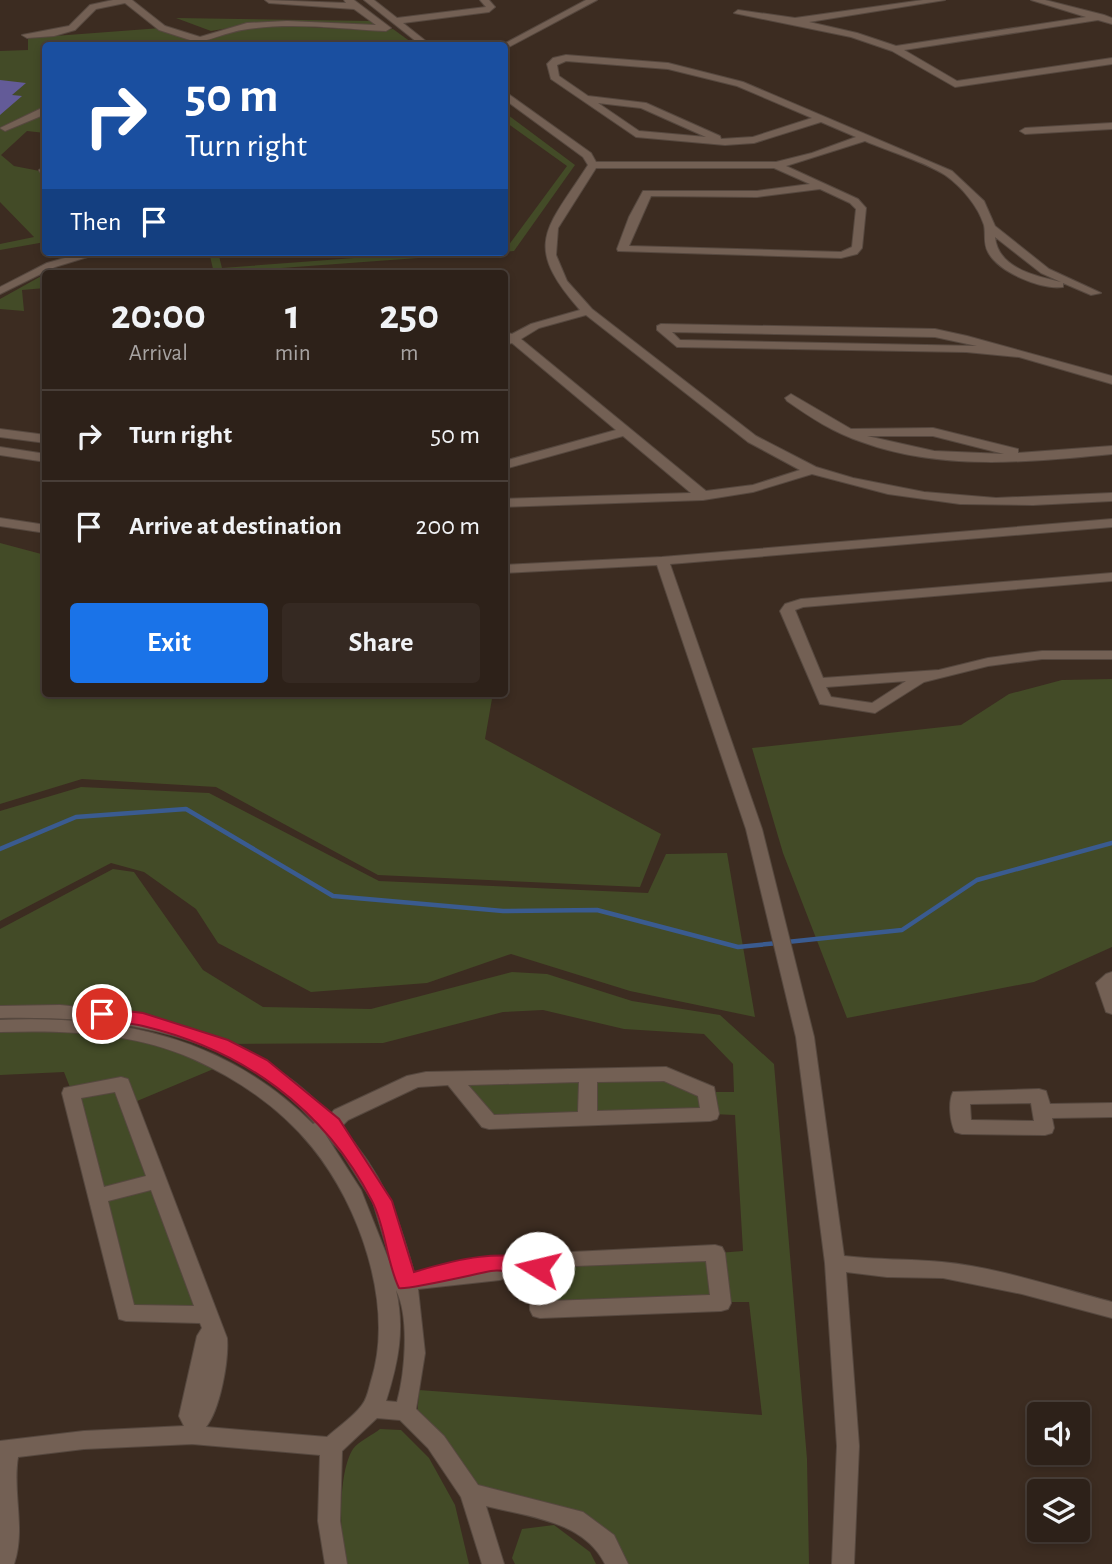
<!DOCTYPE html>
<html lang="en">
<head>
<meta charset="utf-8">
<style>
	:root { --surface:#2d2119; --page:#352922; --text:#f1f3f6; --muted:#a7a3a2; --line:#483e38; --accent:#1a73e8 }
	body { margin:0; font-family:"Alegreya Sans",sans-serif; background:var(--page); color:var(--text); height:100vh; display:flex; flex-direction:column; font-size:26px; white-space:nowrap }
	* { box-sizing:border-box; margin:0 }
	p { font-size:23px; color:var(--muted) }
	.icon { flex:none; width:38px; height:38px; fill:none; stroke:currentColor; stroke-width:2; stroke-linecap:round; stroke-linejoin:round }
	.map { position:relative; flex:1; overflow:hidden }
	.panel { position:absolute; left:42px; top:270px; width:466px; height:427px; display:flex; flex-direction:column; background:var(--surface); border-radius:7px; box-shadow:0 4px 10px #0003,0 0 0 2px var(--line) }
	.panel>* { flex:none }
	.hud { position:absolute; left:42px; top:42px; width:466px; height:214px; border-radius:7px; box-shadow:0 4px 10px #0003,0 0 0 2px var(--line); background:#1a4fa0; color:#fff; overflow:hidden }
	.tools { position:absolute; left:1027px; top:1402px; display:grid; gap:14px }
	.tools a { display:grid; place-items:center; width:63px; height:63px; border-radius:7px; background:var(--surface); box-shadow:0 4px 10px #0003,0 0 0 2px var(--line); font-size:35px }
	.pin { position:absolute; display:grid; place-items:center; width:60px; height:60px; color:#fff; margin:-30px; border:4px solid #fff; border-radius:50%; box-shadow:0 2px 7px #0007 }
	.me { position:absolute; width:77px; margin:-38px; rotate:279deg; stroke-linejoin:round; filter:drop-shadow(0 0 5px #0008) }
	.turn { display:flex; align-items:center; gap:24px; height:147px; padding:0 28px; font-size:32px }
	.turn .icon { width:91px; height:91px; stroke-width:2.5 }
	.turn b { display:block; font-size:49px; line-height:60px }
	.then { display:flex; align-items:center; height:66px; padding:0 28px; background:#0003; gap:14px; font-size:26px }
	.eta { display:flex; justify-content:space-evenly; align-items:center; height:119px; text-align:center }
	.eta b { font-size:42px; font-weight:700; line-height:49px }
	.cta { display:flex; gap:14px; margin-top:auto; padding:14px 28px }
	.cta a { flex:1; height:80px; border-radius:7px; background:var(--accent); color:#fff; font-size:28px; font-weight:700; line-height:80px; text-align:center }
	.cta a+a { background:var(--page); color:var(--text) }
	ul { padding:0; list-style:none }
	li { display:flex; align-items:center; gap:21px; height:91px; padding:0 28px; border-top:2px solid var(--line) }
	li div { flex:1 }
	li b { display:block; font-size:26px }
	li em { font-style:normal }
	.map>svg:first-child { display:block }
</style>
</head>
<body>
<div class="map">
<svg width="1112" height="1564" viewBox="0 0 1112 1564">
	<rect width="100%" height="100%" fill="#3c2c21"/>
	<g fill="#434b27">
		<path d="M 176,18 L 373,21 L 381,26 L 290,23 L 247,25 L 211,31 Z"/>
		<path d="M 288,26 L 381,31 L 393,29 L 415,45 L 186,46 L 247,28 Z"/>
		<path d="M 161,28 L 189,37 L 186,41 L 171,45 L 46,46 L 45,133 L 27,131 L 1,155 L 14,166 L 45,172 L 45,242 L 0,250 L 0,244 L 34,237 L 0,202 L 0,51 L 28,50 L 28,38 Z"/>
		<path d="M 504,112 L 575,165 L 514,251 L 214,273 L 209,252 L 218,252 L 222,268 L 434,252 L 504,252 L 504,247 L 508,246 L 567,166 L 504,121 Z"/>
		<path d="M 45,274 L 45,288 L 22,290 L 24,311 L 0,309 L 0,299 Z"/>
		<path d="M 0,543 L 45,555 L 46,693 L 493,693 L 485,739 L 661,834 L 640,887 L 378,875 L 216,787 L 82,779 L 0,804 Z"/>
		<path d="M 1112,679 L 1112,947 L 1034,982 L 847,1018 L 783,853 L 752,748 L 961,725 L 1009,694 L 1062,680 Z"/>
		<path d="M 81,787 L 209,793 L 379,881 L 648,893 L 666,854 L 727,853 L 755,1017 L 630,991 L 511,954 L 427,983 L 311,992 L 218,943 L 196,909 L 144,872 L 111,863 L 0,921 L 0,811 Z"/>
		<path d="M 113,869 L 134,872 L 203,970 L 263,1007 L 371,1009 L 512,972 L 547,974 L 632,1001 L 720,1015 L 774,1064 L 807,1459 L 809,1564 L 623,1564 L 609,1541 L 473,1492 L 417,1420 L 419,1390 L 762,1415 L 749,1302 L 726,1302 L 718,1253 L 743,1251 L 735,1115 L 713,1114 L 711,1092 L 734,1092 L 733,1064 L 704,1034 L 624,1029 L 543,1010 L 503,1012 L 383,1043 L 224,1044 L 188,1029 L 0,1009 L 0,929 Z"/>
		<path d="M 11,1030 L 104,1034 L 153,1043 L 223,1065 L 130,1104 L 122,1082 L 71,1090 L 64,1072 L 0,1075 L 0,1031 Z"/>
		<path d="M 593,1079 L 665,1079 L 701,1094 L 703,1111 L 592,1115 Z"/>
		<path d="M 583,1081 L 582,1116 L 494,1118 L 466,1084 Z"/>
		<path d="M 119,1088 L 152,1180 L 100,1194 L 76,1095 Z"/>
		<path d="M 153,1186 L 201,1311 L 131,1308 L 104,1198 Z"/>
		<path d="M 710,1260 L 714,1299 L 551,1304 L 547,1266 Z"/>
		<path d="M 380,1429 L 401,1430 L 429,1458 L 455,1505 L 469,1564 L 346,1564 C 339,1538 338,1472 353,1449 C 359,1441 373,1435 380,1429 Z"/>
		<path d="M 554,1525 L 590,1552 L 596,1564 L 515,1564 L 512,1558 L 522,1529 Z"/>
	</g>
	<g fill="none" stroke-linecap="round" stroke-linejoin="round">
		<g stroke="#3a5b90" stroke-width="4.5">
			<path d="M 0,849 L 76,817 L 186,809 L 333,896 L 503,911 L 597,910 L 738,947 L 778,943"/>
			<path d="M 787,942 L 902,930 L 977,880 L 1112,843"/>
		</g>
	</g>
	<path fill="#635b98" d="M 0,80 L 26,83 L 12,95 L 22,96 L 0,115 Z"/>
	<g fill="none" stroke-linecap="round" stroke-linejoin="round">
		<g stroke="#56483f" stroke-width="2">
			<g id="minor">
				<path d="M 113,0 L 132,0 L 165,26 L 200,37 L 247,23 L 287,21 L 376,25 L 354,9 L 269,3 L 265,0 L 346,3 L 344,0 L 354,0 L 391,28 L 386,31 C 341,29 293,22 248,29 C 223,32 200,46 174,46 L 190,40 L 159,30 L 125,3 L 96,9 L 75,30 L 54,36 L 27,38 L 22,35 L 69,26 L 90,5 Z"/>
				<path d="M 364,0 L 374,0 L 397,18 L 486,7 L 480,0 L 489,0 L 495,7 L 489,12 L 403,23 L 432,46 L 422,46 Z"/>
				<path d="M 586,0 L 597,0 L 507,48 L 500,46 Z"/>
				<path d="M 923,0 L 945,0 L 809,22 L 857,33 L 896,46 L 1086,17 L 1031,0 L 1045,0 L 1104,15 L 1112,18 L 1112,24 L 1098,20 L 904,50 L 957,81 L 1112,58 L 1112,64 L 955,87 L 892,51 L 851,37 L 734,13 L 738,10 L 795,18 Z"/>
				<path d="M 566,55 L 668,63 L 743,82 L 952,171 L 984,201 L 995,226 L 1049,269 L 1101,293 L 1091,295 L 1063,283 L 1063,287 C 1041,290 998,272 988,252 C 983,243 986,234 984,225 C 978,206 962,187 945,175 C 925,162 888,151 865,141 L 786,166 L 858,199 L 866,208 L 862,248 L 857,254 L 841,258 L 618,251 L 617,249 L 629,217 L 643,191 L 757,191 L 810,184 L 774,168 L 596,168 L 558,228 L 556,255 L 567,281 L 592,309 L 756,436 L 816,467 L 853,478 L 924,492 L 996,498 L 1112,493 L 1112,501 L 1033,505 L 960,504 L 888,494 L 812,474 L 753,492 L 703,500 L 504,507 L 504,499 L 691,493 L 623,436 L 504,469 L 504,461 L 616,430 L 512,343 L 504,345 L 504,332 L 512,334 L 531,324 L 580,310 C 522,244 546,230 588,165 L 583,157 L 504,99 L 504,91 L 591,153 L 596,162 L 776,162 L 812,153 L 856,137 L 821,122 L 754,143 L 725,145 L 636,137 L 551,79 L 547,64 L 553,58 ZM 566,61 L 668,69 L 737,86 L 812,118 L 753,137 L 721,139 L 720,136 L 646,103 L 588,96 L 559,76 L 557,65 ZM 598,103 L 641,108 L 706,137 L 639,131 ZM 820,189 L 850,203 L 856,209 L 852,247 L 841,252 L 629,246 L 651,196 L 757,197 ZM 995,237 L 1041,273 L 1061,282 C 1035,276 998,268 995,237 ZM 586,315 L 748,442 L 800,470 L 753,485 L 706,491 L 521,339 L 539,328 Z"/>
				<path d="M 46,106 L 46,114 L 5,131 L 0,128 Z"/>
				<path d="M 1112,123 L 1112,129 L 1025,134 L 1020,131 L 1025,128 Z"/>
				<path d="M 44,167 L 46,173 L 40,172 L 39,170 Z"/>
				<path d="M 86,252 L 104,252 L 55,267 L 0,294 L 0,287 L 47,263 Z"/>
				<path d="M 661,324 L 935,329 L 967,336 L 1112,376 L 1112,384 L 1019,357 L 966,352 L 677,347 L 657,330 L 657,326 ZM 672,332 L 935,337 L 977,346 L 680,340 Z"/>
				<path d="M 791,394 L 851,429 L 933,428 L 1018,449 L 1018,453 L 1112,446 L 1112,454 C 1030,462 941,471 862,442 C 834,433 810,417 787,401 L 785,398 ZM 867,436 L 933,436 L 1004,454 L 934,451 Z"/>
				<path d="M 0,429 L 46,435 L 46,443 L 0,437 Z"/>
				<path d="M 0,447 L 46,454 L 46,462 L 0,455 Z"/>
				<path d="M 0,518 L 46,525 L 46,533 L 0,526 Z"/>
				<path d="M 1112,519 L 1112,527 L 670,564 L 762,829 L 814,1037 L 844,1256 C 877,1260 909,1259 942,1262 C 997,1267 1058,1288 1112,1302 L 1112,1318 L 1022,1294 L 943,1278 L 887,1277 L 846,1272 L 859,1446 L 854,1564 L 832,1564 L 837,1446 L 825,1263 L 796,1037 L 746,829 L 657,565 L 504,573 L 504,565 L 662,557 Z"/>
				<path d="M 1112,573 L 1112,581 L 803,607 L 795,610 L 823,678 L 939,670 L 988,658 L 1042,651 L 1112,651 L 1112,659 L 1042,659 L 988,666 L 924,682 L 875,713 L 820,704 L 780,611 L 785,604 L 801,599 ZM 906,681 L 872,703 L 831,697 L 826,687 Z"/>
				<path d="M 1112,972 L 1112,1014 L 1106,1012 L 1096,983 L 1106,974 Z"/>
				<path d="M 60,1005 C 159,1014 260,1037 330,1115 L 334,1110 L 407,1076 L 426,1072 L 666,1067 L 714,1087 L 719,1114 L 717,1119 L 710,1121 L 489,1129 L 482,1127 L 448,1085 L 418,1087 L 348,1120 L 341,1127 C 383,1174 398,1214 414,1273 L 498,1264 L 514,1258 L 521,1260 L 524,1266 L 521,1272 L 500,1280 L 418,1289 L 425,1353 L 416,1409 L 444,1436 L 478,1485 L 583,1512 L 614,1535 L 628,1564 L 605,1564 C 584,1521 529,1517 486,1506 L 504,1564 L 482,1564 L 461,1497 L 428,1448 L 400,1420 L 377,1418 L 342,1451 L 340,1521 L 347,1564 L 325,1564 L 318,1521 L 320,1455 L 192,1444 L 84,1449 L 18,1457 C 12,1493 26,1529 14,1564 L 0,1564 L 0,1441 L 84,1431 L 184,1426 L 179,1416 L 197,1336 L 202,1328 L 200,1323 L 126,1321 L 119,1319 L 62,1093 L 64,1088 L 121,1077 L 128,1079 L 130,1084 L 227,1338 C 229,1360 220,1410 206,1427 L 327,1437 C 338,1427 353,1417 362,1405 C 367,1399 369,1388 371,1381 C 395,1306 360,1206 312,1147 C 281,1109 238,1079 193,1059 C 132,1032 65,1030 0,1032 L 0,1020 C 119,1015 226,1037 313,1124 L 315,1123 C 233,1030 117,1016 0,1018 L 0,1006 ZM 664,1081 L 698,1096 L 700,1108 L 597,1111 L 597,1082 ZM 579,1082 L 578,1112 L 494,1115 L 468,1085 ZM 115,1092 L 146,1176 L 104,1187 L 81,1098 ZM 325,1134 L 342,1153 L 373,1202 L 395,1276 L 361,1190 ZM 151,1190 L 194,1306 L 134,1305 L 108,1201 ZM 396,1290 C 410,1317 405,1373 397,1402 L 386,1401 C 398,1363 405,1330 396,1290 Z"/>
				<path d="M 1039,1089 L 1046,1091 L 1050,1104 L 1112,1103 L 1112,1117 L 1052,1118 L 1054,1128 L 1052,1133 L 1045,1135 L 962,1134 L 955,1132 C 950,1122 948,1102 953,1092 ZM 1031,1103 L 1034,1121 L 971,1120 L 970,1104 Z"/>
				<path d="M 715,1245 L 722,1247 L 725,1253 L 731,1303 L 728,1309 L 721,1311 L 540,1318 L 533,1316 L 530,1310 L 528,1260 L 531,1254 ZM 706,1261 L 710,1295 L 550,1301 L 548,1267 Z"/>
			</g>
		</g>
		<use href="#minor" fill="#736054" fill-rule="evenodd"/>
	</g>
	<path fill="#e11d48" stroke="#92132f" stroke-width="2" d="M 102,1008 L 143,1013 L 228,1040 L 267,1060 L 339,1119 L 392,1201 L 414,1272 C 457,1259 502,1248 545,1262 L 548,1268 L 545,1274 C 528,1279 509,1268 491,1271 C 475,1274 408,1290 399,1288 C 386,1261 386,1228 372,1201 C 324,1108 243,1050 143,1026 C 127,1022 111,1023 95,1019 L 93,1014 L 95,1010 Z"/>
</svg>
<div class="tools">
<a><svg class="icon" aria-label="sound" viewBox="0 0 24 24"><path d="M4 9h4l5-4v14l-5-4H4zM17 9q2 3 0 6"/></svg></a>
<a><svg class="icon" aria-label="layers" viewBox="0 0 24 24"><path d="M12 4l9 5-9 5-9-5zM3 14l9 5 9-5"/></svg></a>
</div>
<div class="pin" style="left:102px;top:1014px;background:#d93025"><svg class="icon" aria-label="arrive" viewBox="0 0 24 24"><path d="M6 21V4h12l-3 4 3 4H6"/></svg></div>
<svg class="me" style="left:538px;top:1268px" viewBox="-20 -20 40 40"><circle r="19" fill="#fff"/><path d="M0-13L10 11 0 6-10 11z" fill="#e11d48"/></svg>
<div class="hud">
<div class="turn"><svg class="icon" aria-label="right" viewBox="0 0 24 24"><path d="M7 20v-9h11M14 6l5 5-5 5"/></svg><div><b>50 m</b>Turn right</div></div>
<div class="then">Then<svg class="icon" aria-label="arrive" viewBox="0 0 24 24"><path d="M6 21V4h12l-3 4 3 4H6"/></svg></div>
</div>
<section class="panel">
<div class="eta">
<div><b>20:00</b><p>Arrival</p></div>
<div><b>1</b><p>min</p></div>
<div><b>250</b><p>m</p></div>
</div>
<ul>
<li><svg class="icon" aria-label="right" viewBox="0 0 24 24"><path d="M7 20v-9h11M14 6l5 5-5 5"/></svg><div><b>Turn right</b></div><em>50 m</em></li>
<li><svg class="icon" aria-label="arrive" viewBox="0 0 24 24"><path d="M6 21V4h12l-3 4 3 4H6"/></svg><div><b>Arrive at destination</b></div><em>200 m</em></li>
</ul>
<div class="cta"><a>Exit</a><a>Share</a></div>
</section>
</div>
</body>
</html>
